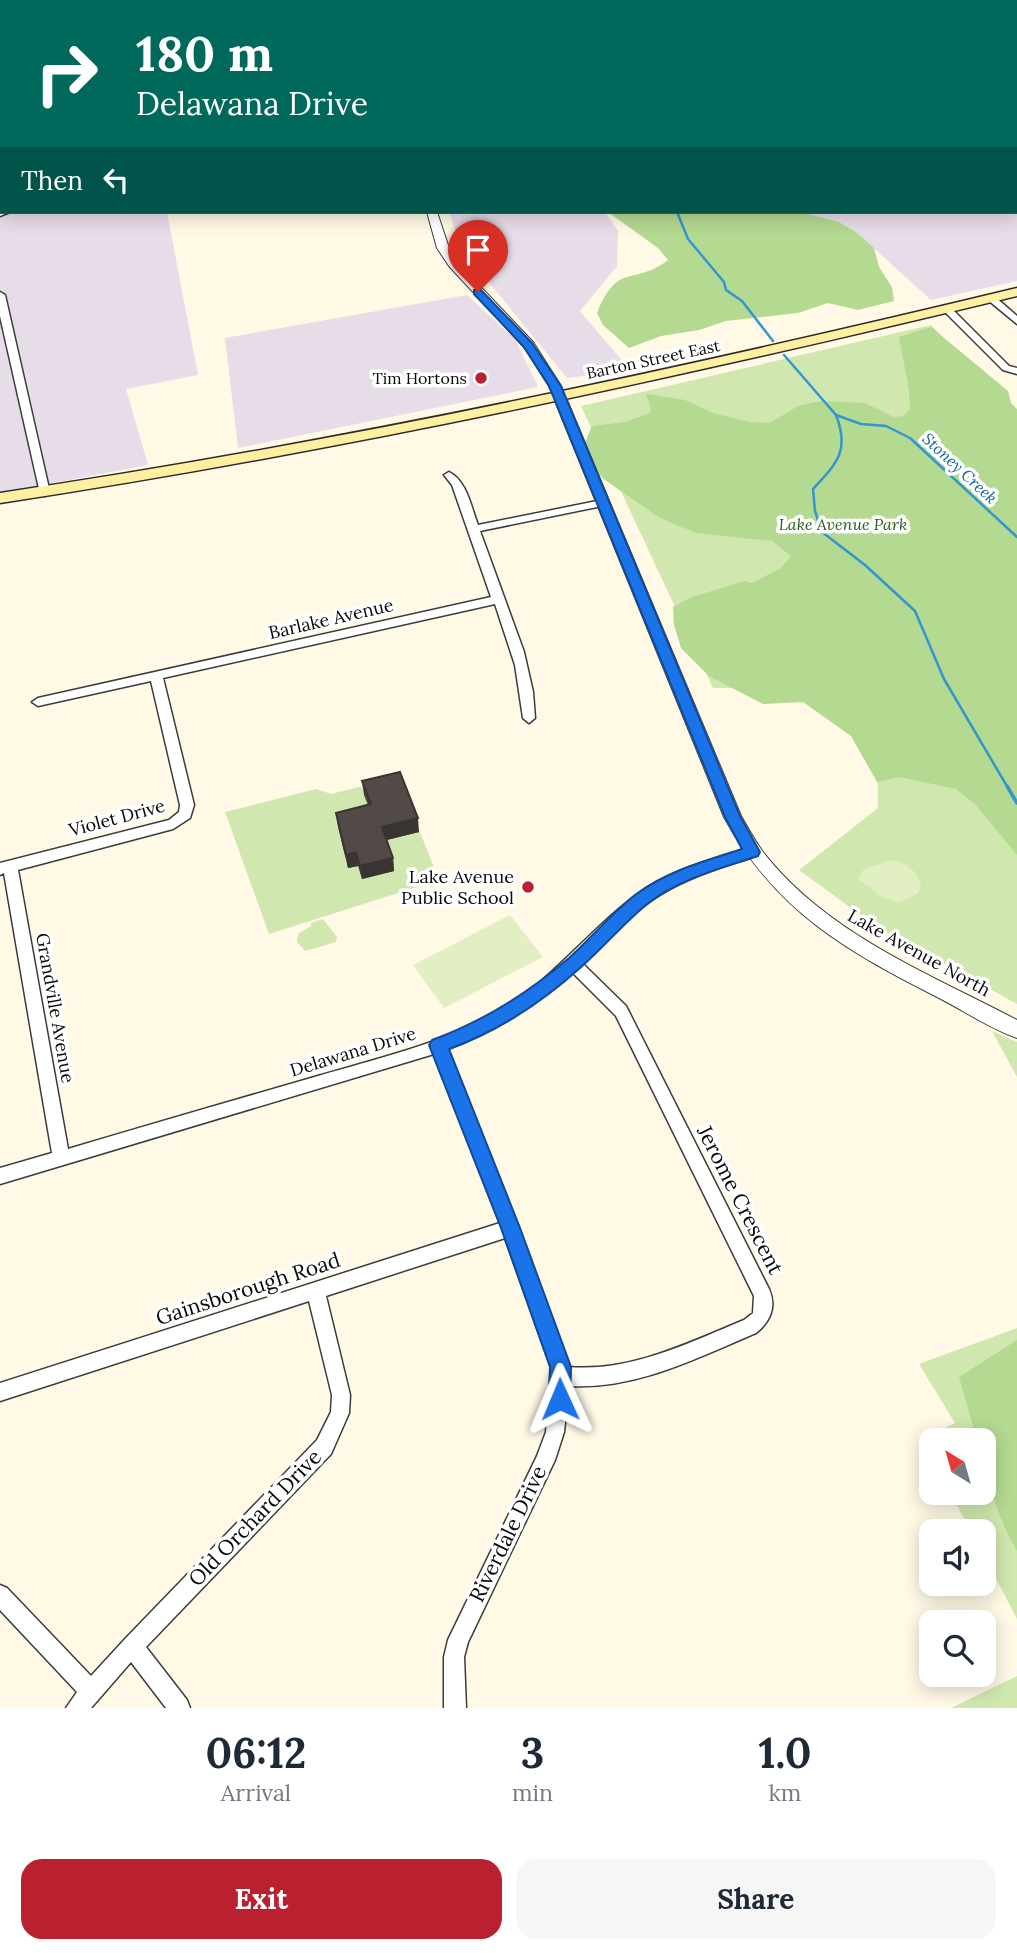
<!DOCTYPE html>
<html lang="en">
<head>
<meta charset="utf-8">
<style>
	:root { --surface:#fff; --page:#f6f6f7; --text:#1f2937; --muted:#747a83; --accent:#ba2130 }
	body { margin:0; font-family:Lora,serif; background:var(--page); color:var(--text); height:100vh; display:flex; flex-direction:column; font-size:26px; white-space:nowrap }
	* { box-sizing:border-box; margin:0 }
	p { font-size:23px; color:var(--muted) }
	.icon { flex:none; width:38px; height:38px; fill:none; stroke:currentColor; stroke-width:2; stroke-linecap:round; stroke-linejoin:round }
	.map { position:relative; height:1708px; overflow:hidden }
	.sheet { display:flex; flex-direction:column; background:var(--surface); flex:1 }
	.sheet>* { flex:none }
	.hud { position:absolute; left:0px; top:0px; width:1018px; height:214px; box-shadow:0 4px 18px #0003; background:#00695c; color:#fff; overflow:hidden }
	.needle { width:46px; rotate:323deg }
	.tools { position:absolute; left:919px; top:1428px; display:grid; gap:14px }
	.tools a { display:grid; place-items:center; width:77px; height:77px; border-radius:14px; background:var(--surface); box-shadow:0 4px 18px #0003; font-size:35px }
	.pin { position:absolute; display:grid; place-items:center; width:60px; height:60px; color:#fff; margin:-72px -30px; border-radius:50% 50% 50% 0; rotate:-45deg; box-shadow:0 0 7px #0007 }
	.pin .icon { rotate:45deg }
	.me { position:absolute; width:77px; margin:-38px; rotate:359deg; stroke-linejoin:round; filter:drop-shadow(0 0 5px #0008) }
	.turn { display:flex; align-items:center; gap:24px; height:147px; padding:0 21px; font-size:32px }
	.turn .icon { width:91px; height:91px; stroke-width:2.5 }
	.turn b { display:block; font-size:49px; line-height:60px }
	.then { display:flex; align-items:center; height:66px; padding:0 21px; background:#0003; gap:14px; font-size:26px }
	.eta { display:flex; justify-content:space-evenly; align-items:center; height:119px; text-align:center }
	.eta b { font-size:42px; font-weight:700; line-height:49px }
	.button { display:flex; gap:14px; margin-top:auto; padding:14px 21px }
	.button a { flex:1; height:80px; border-radius:21px; background:var(--accent); color:#fff; font-size:28px; font-weight:700; line-height:80px; text-align:center }
	.button a+a { background:var(--page); color:var(--text) }
	.map>svg:first-child { display:block }
</style>
</head>
<body>
<div class="map">
<svg width="1017" height="1708" viewBox="0 0 1017 1708">
	<rect width="100%" height="100%" fill="#fff9e6"/>
	<g fill="#e7dde9">
		<path d="M 0,0 L 642,0 L 643,2 L 2,2 L 2,9 Z"/>
		<path d="M 707,0 L 1003,0 L 706,2 Z"/>
		<path d="M 1017,21 L 1017,281 L 931,300 L 856,232 L 839,222 L 800,212 L 1017,212 Z"/>
		<path d="M 0,169 L 2,212 L 167,212 L 198,375 L 126,389 L 148,465 L 0,493 Z"/>
		<path d="M 449,212 L 605,212 L 618,231 L 617,266 L 580,311 L 630,370 L 567,378 L 461,248 Z"/>
		<path d="M 467,295 L 515,339 L 538,387 L 238,448 L 225,338 Z"/>
	</g>
	<g fill="#d0e8b0">
		<path d="M 931,325 L 1017,413 L 1017,1004 L 877,927 L 799,870 L 878,808 L 877,741 L 789,688 L 713,688 L 581,406 Z"/>
		<path d="M 398,777 L 439,880 L 269,934 L 225,812 L 316,789 L 331,794 Z"/>
		<path d="M 323,919 L 337,937 L 336,942 L 305,951 L 297,942 L 298,934 L 311,926 L 311,923 Z"/>
		<path d="M 992,1031 L 1017,1042 L 1017,1077 Z"/>
		<path d="M 1017,1328 L 1017,1619 L 984,1555 L 984,1531 L 971,1531 L 950,1493 L 984,1493 L 984,1440 L 931,1440 L 931,1456 L 922,1439 L 955,1423 L 919,1364 Z"/>
		<path d="M 1017,1676 L 1017,1708 L 951,1708 Z"/>
	</g>
	<g fill="#b4d990">
		<path d="M 608,212 L 800,212 L 839,222 L 856,232 L 874,248 L 879,267 L 892,287 L 894,301 L 858,310 L 828,303 L 798,313 L 726,321 L 699,330 L 661,336 L 629,348 L 603,325 L 597,313 C 619,260 633,287 668,260 L 658,248 Z"/>
		<path d="M 931,327 L 1008,391 L 1011,403 L 1017,409 L 1017,855 L 976,805 L 956,789 L 899,777 L 877,782 L 851,736 L 803,702 L 763,704 L 709,676 L 681,648 L 674,625 L 673,607 L 692,597 L 745,581 L 752,583 L 781,568 L 791,556 L 772,541 L 696,533 L 660,518 L 605,480 L 588,465 L 583,447 L 592,426 L 625,422 L 650,413 L 651,408 L 646,394 L 685,400 L 713,413 L 749,422 L 770,423 L 798,406 L 821,401 L 865,403 L 894,417 L 904,416 L 910,409 L 909,390 L 899,337 Z"/>
		<path d="M 1017,1340 L 1017,1551 C 998,1517 984,1480 984,1440 L 977,1440 L 959,1377 Z"/>
	</g>
	<g fill="#e2efc2">
		<path d="M 891,860 C 907,864 916,869 921,885 L 918,893 L 899,903 L 880,896 L 858,879 L 863,870 Z"/>
		<path d="M 510,915 L 543,957 L 444,1008 L 413,965 Z"/>
	</g>
	<g fill="none" stroke-linecap="round" stroke-linejoin="round">
		<g stroke="#3197ce" stroke-width="2.5">
			<path d="M 677,212 L 688,239 L 724,282 L 726,290 L 742,301 L 773,341"/>
			<path d="M 784,355 L 836,415 L 861,424 L 886,426 L 910,438 L 1017,537"/>
			<path d="M 836,415 C 850,451 837,463 813,489 L 815,511 L 822,532 L 865,565 L 915,611 L 944,679 L 1008,788"/>
		</g>
		<path stroke="#3197ce" stroke-width="3.5" d="M 1007,786 L 1017,803"/>
		<g stroke="#3c3c3c" stroke-width="3">
			<g id="minor">
				<rect x="244" y="0" width="6" height="2"/>
				<path d="M 890,0 L 898,0 L 900,2 L 891,2 Z"/>
				<path d="M 933,0 L 948,0 L 930,2 Z"/>
				<path d="M 0,210 L 10,212 L 0,216 Z"/>
				<path d="M 0,292 L 5,295 L 50,493 L 45,496 L 40,493 L 0,316 Z"/>
				<path d="M 988,296 L 994,296 L 1017,316 L 1017,324 L 988,300 Z"/>
				<path d="M 944,307 L 950,307 L 1009,366 L 1017,368 L 1017,374 L 1003,370 L 944,311 Z"/>
				<path d="M 449,472 C 467,481 471,507 478,525 L 602,500 L 608,503 L 602,506 L 480,531 L 524,652 L 533,692 L 535,718 L 529,723 L 523,718 L 515,665 L 495,604 L 163,678 L 194,805 L 190,818 L 173,829 L 18,870 L 68,1149 C 151,1124 235,1100 318,1076 C 376,1059 435,1045 488,1018 C 551,986 590,925 648,887 C 680,867 717,858 752,847 L 757,848 L 759,852 L 757,856 C 728,865 697,874 670,889 C 636,907 609,937 582,963 L 626,1006 L 769,1289 C 777,1307 770,1322 756,1333 C 697,1358 635,1390 569,1386 L 564,1432 L 555,1460 L 468,1642 L 464,1657 L 466,1708 L 444,1708 L 444,1657 L 448,1640 L 537,1456 L 546,1432 L 551,1367 L 505,1238 L 326,1296 L 350,1395 L 349,1413 L 331,1454 L 146,1647 L 187,1700 L 190,1708 L 166,1708 L 131,1662 L 91,1708 L 66,1708 L 77,1692 L 0,1610 L 0,1585 L 7,1588 L 91,1676 L 125,1639 L 317,1440 L 331,1412 L 332,1395 L 309,1301 L 0,1401 L 0,1383 L 500,1223 L 434,1054 L 0,1184 L 0,1168 L 52,1153 L 4,873 L 0,875 L 0,863 L 169,820 L 179,812 L 180,805 L 151,681 L 38,706 L 32,702 L 38,698 L 491,597 L 452,485 L 444,475 ZM 572,972 L 616,1016 L 754,1296 L 753,1313 L 744,1320 C 688,1343 631,1372 569,1367 L 519,1228 L 448,1049 C 495,1031 534,1007 572,972 Z"/>
			</g>
		</g>
		<g stroke="#3c3c3c" stroke-width="2">
			<g id="tertiary">
				<path d="M 458,0 L 466,0 L 467,2 L 459,2 Z"/>
				<rect x="0" y="23" width="2" height="6"/>
				<path d="M 427,212 L 437,212 L 449,248 L 457,262 L 533,342 L 561,386 L 741,816 C 748,828 755,841 763,852 C 827,934 928,973 1017,1020 L 1017,1038 C 991,1029 966,1012 941,999 C 847,951 777,913 724,817 L 549,386 L 524,347 L 449,266 L 437,248 Z"/>
			</g>
		</g>
		<g stroke="#2b2b2b" stroke-width="3">
			<path id="secondary" d="M 1017,288 L 1017,296 C 681,377 342,451 0,503 L 0,493 C 342,442 681,369 1017,288 Z"/>
		</g>
		<use href="#minor" fill="#fff" fill-rule="evenodd"/>
		<use href="#tertiary" fill="#fff" fill-rule="evenodd"/>
		<use href="#secondary" fill="#fff0a1" fill-rule="evenodd"/>
	</g>
	<path fill="#47403c" d="M 362,781 L 419,832 L 386,840 L 393,858 L 394,871 L 362,879 L 358,866 L 348,868 L 338,827 L 336,813 L 368,805 L 364,795 Z"/>
	<g fill="#393431">
		<path d="M 418,818 L 419,832 L 383,841 L 382,827 Z"/>
		<path d="M 356,852 L 358,866 L 348,868 L 346,855 Z"/>
		<path d="M 393,858 L 394,871 L 362,879 L 360,866 Z"/>
	</g>
	<g fill="#524a46" stroke="#393431" stroke-width="2">
		<path d="M 0,35 L 2,35 L 2,89 L 0,81 Z"/>
		<path d="M 400,772 L 418,818 L 382,827 L 393,858 L 360,866 L 356,852 L 346,855 L 336,813 L 371,804 L 362,781 Z"/>
	</g>
	<path fill="#1a73e8" stroke="#114b97" stroke-width="2" d="M 474,290 L 481,290 L 532,343 L 561,386 L 740,816 L 760,852 L 758,856 C 719,869 678,879 646,905 C 622,925 603,948 580,968 C 540,1004 499,1031 449,1049 L 520,1228 L 571,1367 L 570,1399 L 567,1407 L 560,1410 L 552,1407 L 549,1399 L 550,1367 L 501,1228 L 429,1045 L 432,1040 C 484,1021 527,994 569,958 C 591,938 611,914 635,895 C 667,871 705,861 742,849 L 725,817 L 549,386 L 524,347 L 474,294 Z"/>
	<g fill="#ba2130" stroke="#fff" stroke-width="2.5">
		<circle cx="481" cy="378" r="7"/>
		<circle cx="528" cy="887" r="7"/>
	</g>
	<g text-anchor="middle" stroke-width="7" stroke-linejoin="round" paint-order="stroke">
		<g font-size="16" fill="#090909" stroke="#fff">
			<text transform="translate(653 359) rotate(-12)" y="6">Barton Street East</text>
		</g>
		<g font-size="16" fill="#090909" stroke="#fff" text-anchor="end">
			<text x="467" y="384">Tim Hortons</text>
		</g>
		<g font-size="16" font-style="italic" fill="#13669b" stroke="#fff">
			<text transform="translate(960 468) rotate(43)" y="6">Stoney Creek</text>
		</g>
		<g font-size="16" font-style="italic" fill="#2d601b" stroke="#fff">
			<text x="843" y="530">Lake Avenue Park</text>
		</g>
		<g font-size="18" fill="#090909" stroke="#fff">
			<text transform="translate(331 619) rotate(-13)" y="6">Barlake Avenue</text>
			<text transform="translate(117 818) rotate(-15)" y="6">Violet Drive</text>
			<text transform="translate(919 953) rotate(29)" y="6">Lake Avenue North</text>
			<text transform="translate(55 1008) rotate(80)" y="6">Grandville Avenue</text>
			<text transform="translate(353 1052) rotate(-17)" y="6">Delawana Drive</text>
		</g>
		<g font-size="18" fill="#090909" stroke="#fff" text-anchor="end">
			<text x="514" y="883">Lake Avenue<tspan x="514" dy="21">Public School</tspan></text>
		</g>
		<g font-size="21" fill="#090909" stroke="#fff">
			<text transform="translate(740 1200) rotate(63)" y="7">Jerome Crescent</text>
			<text transform="translate(248 1289) rotate(-18)" y="7">Gainsborough Road</text>
			<text transform="translate(255 1518) rotate(-46)" y="7">Old Orchard Drive</text>
			<text transform="translate(508 1534) rotate(-64)" y="7">Riverdale Drive</text>
		</g>
	</g>
</svg>
<div class="tools">
<a><svg class="needle" viewBox="-14 -14 28 28"><path d="M0-13l5 13h-10z" fill="#e53935"/><path d="M0 13l5-13h-10z" fill="#747a83"/></svg></a>
<a><svg class="icon" aria-label="sound" viewBox="0 0 24 24"><path d="M4 9h4l5-4v14l-5-4H4zM17 9q2 3 0 6"/></svg></a>
<a><svg class="icon" aria-label="search" viewBox="0 0 24 24"><circle cx="10" cy="10" r="6"/><path d="M15 15l6 6"/></svg></a>
</div>
<div class="pin" style="left:478px;top:292px;background:#d93025"><svg class="icon" aria-label="arrive" viewBox="0 0 24 24"><path d="M6 21V4h12l-3 4 3 4H6"/></svg></div>
<svg class="me" style="left:560px;top:1399px" viewBox="-20 -20 40 40"><path d="M0-17L14 15 0 8-14 15z" fill="#1a73e8" stroke="#fff" stroke-width="4"/></svg>
<div class="hud">
<div class="turn"><svg class="icon" aria-label="right" viewBox="0 0 24 24"><path d="M7 20v-9h11M14 6l5 5-5 5"/></svg><div><b>180 m</b>Delawana Drive</div></div>
<div class="then">Then<svg class="icon" aria-label="left" viewBox="0 0 24 24"><path d="M17 20v-9H6M10 6l-5 5 5 5"/></svg></div>
</div>
</div>
<section class="sheet">
<div class="eta">
<div><b>06:12</b><p>Arrival</p></div>
<div><b>3</b><p>min</p></div>
<div><b>1.0</b><p>km</p></div>
</div>
<div class="button"><a>Exit</a><a>Share</a></div>
</section>
</body>
</html>
